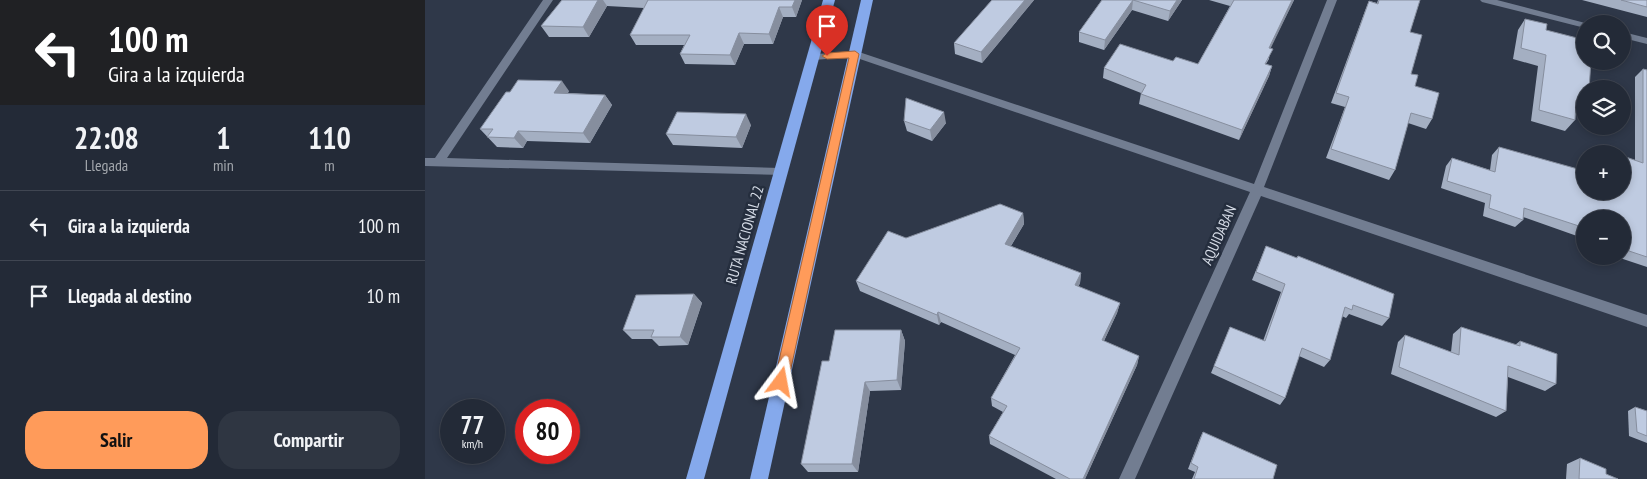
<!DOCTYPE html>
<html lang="es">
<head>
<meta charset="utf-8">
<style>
	:root { --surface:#232a37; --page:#2f3642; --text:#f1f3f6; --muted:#a3a7ad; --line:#404652; --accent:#ff9b5a }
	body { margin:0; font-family:"PT Sans Narrow",sans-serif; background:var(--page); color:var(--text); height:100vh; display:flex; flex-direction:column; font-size:19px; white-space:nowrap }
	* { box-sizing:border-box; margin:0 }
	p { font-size:16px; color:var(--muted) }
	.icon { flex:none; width:28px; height:28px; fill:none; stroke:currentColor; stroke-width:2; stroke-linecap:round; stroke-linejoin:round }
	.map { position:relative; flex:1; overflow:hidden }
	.details { display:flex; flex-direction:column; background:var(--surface); width:425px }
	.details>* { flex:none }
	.top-card { background:#202124; color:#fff; overflow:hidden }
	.fabs { position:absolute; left:1151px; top:15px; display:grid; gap:10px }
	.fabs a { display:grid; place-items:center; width:55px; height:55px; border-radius:50%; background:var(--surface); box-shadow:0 2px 8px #0003,0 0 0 1px var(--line); font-size:25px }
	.speed { position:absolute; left:15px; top:399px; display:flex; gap:10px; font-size:25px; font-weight:700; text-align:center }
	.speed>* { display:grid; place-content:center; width:65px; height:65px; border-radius:50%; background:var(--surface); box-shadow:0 2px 8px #0003,0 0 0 1px var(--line); line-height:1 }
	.speed small { font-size:12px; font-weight:400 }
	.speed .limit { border:8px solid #d22; background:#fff; color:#111 }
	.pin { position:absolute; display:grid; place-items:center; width:42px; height:42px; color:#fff; margin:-51px -21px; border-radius:50% 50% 50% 0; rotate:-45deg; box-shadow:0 0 5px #0007 }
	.pin .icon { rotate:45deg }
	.me { position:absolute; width:55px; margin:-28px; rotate:13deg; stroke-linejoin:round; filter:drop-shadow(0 0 4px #0008) }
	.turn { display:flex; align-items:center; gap:18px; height:105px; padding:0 25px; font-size:22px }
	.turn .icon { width:65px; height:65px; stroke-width:2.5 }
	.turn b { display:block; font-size:35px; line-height:42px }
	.eta { display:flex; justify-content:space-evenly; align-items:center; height:85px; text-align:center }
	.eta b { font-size:30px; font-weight:600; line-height:35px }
	.primary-button { display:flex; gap:10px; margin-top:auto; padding:10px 25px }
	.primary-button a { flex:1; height:58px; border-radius:20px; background:var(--accent); color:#111; font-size:20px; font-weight:600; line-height:58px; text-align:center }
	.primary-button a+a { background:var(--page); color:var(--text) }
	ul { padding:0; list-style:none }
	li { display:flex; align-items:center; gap:15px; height:70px; padding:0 25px; border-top:1px solid var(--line) }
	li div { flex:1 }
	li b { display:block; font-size:19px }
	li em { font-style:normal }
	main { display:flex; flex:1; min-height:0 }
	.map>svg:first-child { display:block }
</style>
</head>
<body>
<main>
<section class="details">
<div class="top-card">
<div class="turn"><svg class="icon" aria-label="left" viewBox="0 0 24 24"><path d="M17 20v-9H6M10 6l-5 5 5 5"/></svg><div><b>100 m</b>Gira a la izquierda</div></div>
</div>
<div class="eta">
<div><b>22:08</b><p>Llegada</p></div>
<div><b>1</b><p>min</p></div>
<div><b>110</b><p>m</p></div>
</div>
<ul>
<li><svg class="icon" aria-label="left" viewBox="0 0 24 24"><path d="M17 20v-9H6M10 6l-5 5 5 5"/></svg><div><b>Gira a la izquierda</b></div><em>100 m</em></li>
<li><svg class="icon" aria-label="arrive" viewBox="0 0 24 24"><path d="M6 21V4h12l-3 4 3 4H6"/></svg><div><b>Llegada al destino</b></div><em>10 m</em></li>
</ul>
<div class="primary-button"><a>Salir</a><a>Compartir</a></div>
</section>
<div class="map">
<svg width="1222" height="479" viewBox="0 0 1222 479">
	<rect width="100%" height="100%" fill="#2f3849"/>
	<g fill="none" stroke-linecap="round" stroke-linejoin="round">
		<g fill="#727d91" fill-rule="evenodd">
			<path d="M 118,0 L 128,0 L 22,158 L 356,168 L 362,172 L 360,175 L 0,166 L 0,158 L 10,158 Z"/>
			<path d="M 902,0 L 912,0 L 839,187 L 1222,315 L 1222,327 L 836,196 L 710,479 L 694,479 L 825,192 L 429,57 L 388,60 L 383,57 L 388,54 L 434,52 L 829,184 Z"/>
			<path d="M 1055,0 L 1072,0 L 1164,24 L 1160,24 L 1160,28 L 1057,2 Z"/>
			<path d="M 1198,32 L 1222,38 L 1222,44 L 1198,38 Z"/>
		</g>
		<g fill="#85a9ec" fill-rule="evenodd">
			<path d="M 398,0 L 410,0 L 279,479 L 261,479 Z"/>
			<path d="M 436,0 L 448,0 L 343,479 L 325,479 Z"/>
		</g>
	</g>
	<g fill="#a4afc2">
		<path d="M 137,0 L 377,0 L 371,17 L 358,17 L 348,44 L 319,44 L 310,65 L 260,64 L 255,54 L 259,45 L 211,45 L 205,35 L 219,8 L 182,6 L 164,37 L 124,37 L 116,26 Z"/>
		<path d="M 567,0 L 609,0 L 557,63 L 530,54 L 529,43 Z"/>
		<path d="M 677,0 L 757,0 L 743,21 L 707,10 L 679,50 L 654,42 L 654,32 Z"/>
		<path d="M 784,0 L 869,0 L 845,48 L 844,59 L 841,64 L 847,66 L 844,76 L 814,140 L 714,104 L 716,93 L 678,78 L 679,68 L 748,61 L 773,64 L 805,6 Z"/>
		<path d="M 953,0 L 995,0 L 985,32 L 986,74 L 990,86 L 1007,119 L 1001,129 L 983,123 L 970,170 L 964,180 L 901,158 L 920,107 L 906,103 L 940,11 L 944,1 L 952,3 Z"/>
		<path d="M 1157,0 L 1222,0 L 1222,17 Z"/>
		<path d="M 1100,19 L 1121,30 L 1160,89 L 1160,108 L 1154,115 L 1150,114 L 1150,120 L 1140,131 L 1106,121 L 1113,66 L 1088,59 L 1093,30 Z"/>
		<path d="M 1218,69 L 1222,70 L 1222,267 L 1195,258 L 1195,256 L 1198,256 L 1198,219 L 1160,219 L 1160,243 L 1152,241 L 1152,236 L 1098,217 L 1098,220 L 1090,227 L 1058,216 L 1060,203 L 1016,188 L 1021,166 L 1027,158 L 1065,170 L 1067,155 L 1074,147 L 1198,191 L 1210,160 L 1210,77 Z"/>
		<path d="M 144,91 L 143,93 L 180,95 L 187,105 L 165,143 L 102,141 L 98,148 L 72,147 L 55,129 Z"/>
		<path d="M 479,121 L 521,123 L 507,141 L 482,131 Z"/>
		<path d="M 326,125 L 317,148 L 248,145 L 241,134 Z"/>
		<path d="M 598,213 L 599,224 L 586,246 L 656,273 L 655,283 L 653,287 L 695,303 L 692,313 L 679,341 L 714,356 L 712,365 L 660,479 L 631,479 L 565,444 L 564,436 L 578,412 L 567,406 L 566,398 L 590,355 L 516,322 L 514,325 L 435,291 L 431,281 L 481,238 Z"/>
		<path d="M 841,246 L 871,258 L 873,256 L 964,318 L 957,326 L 924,314 L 921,318 L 917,316 L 905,360 L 899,367 L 874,356 L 860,398 L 855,405 L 786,373 L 805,327 L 838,341 L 856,292 L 827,280 Z"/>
		<path d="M 269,294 L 277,303 L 263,345 L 234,346 L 227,339 L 207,339 L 198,330 Z"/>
		<path d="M 1036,327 L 1090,345 L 1095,341 L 1131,384 L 1120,391 L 1083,377 L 1081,411 L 1071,417 L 966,374 L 973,342 L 980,335 L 1026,352 L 1028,334 Z"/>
		<path d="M 476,330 L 480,341 L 476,390 L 445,391 L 433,472 L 383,472 L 376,464 L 404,361 Z"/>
		<path d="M 1210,407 L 1222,411 L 1222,443 L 1204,436 L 1203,411 Z"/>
		<path d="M 778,432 L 848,479 L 767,479 L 770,472 L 763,469 L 775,438 Z"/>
		<path d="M 1155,458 L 1181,474 L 1193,479 L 1141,479 L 1142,464 Z"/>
	</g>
	<g fill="#868e9e">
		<path d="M 173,0 L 178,0 L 182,6 L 164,37 L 158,27 Z"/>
		<path d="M 370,0 L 377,0 L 371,17 L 367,7 Z"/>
		<path d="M 600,0 L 609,0 L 557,63 L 556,52 Z"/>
		<path d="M 708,0 L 707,10 L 679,50 L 680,40 Z"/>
		<path d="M 752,0 L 757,0 L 743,21 L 745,11 Z"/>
		<path d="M 867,0 L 869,0 L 841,58 L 844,48 Z"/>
		<path d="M 354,7 L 358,17 L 348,44 L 344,34 Z"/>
		<path d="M 314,33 L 319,44 L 310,65 L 305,55 Z"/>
		<path d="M 847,66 L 844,76 L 814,140 L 817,130 Z"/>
		<path d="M 137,81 L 144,91 L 136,103 L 129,93 Z"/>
		<path d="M 180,95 L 187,105 L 165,143 L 158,133 Z"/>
		<path d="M 519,112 L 521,123 L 507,141 L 505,130 Z"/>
		<path d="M 321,114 L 326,125 L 317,148 L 311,137 Z"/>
		<path d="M 93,131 L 102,141 L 98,148 L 89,138 Z"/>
		<path d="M 598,213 L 599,224 L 581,254 L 580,244 Z"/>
		<path d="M 656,273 L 655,283 L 649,296 L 650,285 Z"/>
		<path d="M 269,294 L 277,303 L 263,345 L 255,337 Z"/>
		<path d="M 695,303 L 692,313 L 675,349 L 677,340 Z"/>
		<path d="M 513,312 L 516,322 L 514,325 L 512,315 Z"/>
		<path d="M 476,330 L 480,341 L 476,390 L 472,380 Z"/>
		<path d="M 714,356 L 712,365 L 660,479 L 658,479 Z"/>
		<path d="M 440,382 L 445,391 L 433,472 L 427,464 Z"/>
	</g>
	<g fill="#bfcbe1" stroke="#868e9e">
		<path d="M 137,0 L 173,0 L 158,27 L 116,26 Z"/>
		<path d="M 223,0 L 370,0 L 367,7 L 354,7 L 344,34 L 314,33 L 305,55 L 255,54 L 265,35 L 205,35 Z"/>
		<path d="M 567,0 L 600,0 L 556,52 L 529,43 Z"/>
		<path d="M 677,0 L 708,0 L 680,40 L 654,32 Z"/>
		<path d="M 708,0 L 752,0 L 745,11 Z"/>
		<path d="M 809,0 L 867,0 L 844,48 L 848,49 L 840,64 L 847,66 L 817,130 L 716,94 L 721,85 L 679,68 L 695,44 L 748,61 L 751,57 L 773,64 Z"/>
		<path d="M 954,0 L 995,0 L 985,32 L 997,35 L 986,74 L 993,75 L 990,86 L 1014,93 L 1007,119 L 986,113 L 970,170 L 906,149 L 924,97 L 911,93 L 944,1 L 953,4 Z"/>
		<path d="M 1196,0 L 1222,0 L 1222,7 Z"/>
		<path d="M 1100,19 L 1122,24 L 1121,30 L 1160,40 L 1160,61 L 1166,61 L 1164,89 L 1160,89 L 1160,103 L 1151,100 L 1150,120 L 1114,110 L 1121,55 L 1096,48 Z"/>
		<path d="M 1218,69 L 1222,70 L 1222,257 L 1204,251 L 1204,248 L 1198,246 L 1198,219 L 1160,219 L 1160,228 L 1099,208 L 1098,220 L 1064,208 L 1066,195 L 1022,181 L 1027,158 L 1070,172 L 1074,147 L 1160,171 L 1160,191 L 1198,191 L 1198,156 L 1218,163 Z"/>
		<path d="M 93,80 L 137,81 L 129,93 L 180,95 L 158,133 L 93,131 L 89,138 L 62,137 L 68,129 L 55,129 L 81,92 L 85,92 Z"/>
		<path d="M 481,98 L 519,112 L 505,130 L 479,121 Z"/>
		<path d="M 252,112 L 321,114 L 311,137 L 241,134 Z"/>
		<path d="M 575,204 L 598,213 L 580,244 L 656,273 L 650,285 L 695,303 L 677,340 L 714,356 L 658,479 L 645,479 L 564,436 L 582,406 L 566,398 L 595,348 L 513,312 L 512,315 L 431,281 L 463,231 L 481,238 Z"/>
		<path d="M 841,246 L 872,258 L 873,256 L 969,294 L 964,318 L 928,305 L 927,310 L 920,307 L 905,360 L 877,348 L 860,398 L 789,366 L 805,327 L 840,341 L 860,284 L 831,272 Z"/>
		<path d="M 269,294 L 255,337 L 226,337 L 229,330 L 198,330 L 211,295 Z"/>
		<path d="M 1036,327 L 1095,346 L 1095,341 L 1132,354 L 1131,384 L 1083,366 L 1081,411 L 974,367 L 980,335 L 1034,355 Z"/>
		<path d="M 410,330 L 476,330 L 472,380 L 440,382 L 427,464 L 376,464 L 397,361 L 404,361 Z"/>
		<path d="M 1210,407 L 1222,411 L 1222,436 L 1212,432 Z"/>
		<path d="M 778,432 L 852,465 L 848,479 L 769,479 L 773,467 L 766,463 Z"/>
		<path d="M 1155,458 L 1181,469 L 1181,474 L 1193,479 L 1154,479 Z"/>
	</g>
	<path fill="#ff9b5a" stroke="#a6653a" d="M 430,51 L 434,54 L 363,382 L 361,387 L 356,389 L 351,387 L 349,382 L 424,58 L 402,59 L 397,56 L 402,53 Z"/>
	<g text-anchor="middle" stroke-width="5" stroke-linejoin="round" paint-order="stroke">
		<g font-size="15" fill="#d6dce7" stroke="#252e3e">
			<text transform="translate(320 235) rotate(-74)" y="5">RUTA NACIONAL 22</text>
			<text transform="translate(794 235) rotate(-66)" y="5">AQUIDABAN</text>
		</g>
	</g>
</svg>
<div class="fabs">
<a><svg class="icon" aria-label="search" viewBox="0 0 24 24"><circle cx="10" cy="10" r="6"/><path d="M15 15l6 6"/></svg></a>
<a><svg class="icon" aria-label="layers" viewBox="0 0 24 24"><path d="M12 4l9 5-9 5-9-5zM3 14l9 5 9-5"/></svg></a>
<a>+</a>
<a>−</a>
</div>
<div class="speed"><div>77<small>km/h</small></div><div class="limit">80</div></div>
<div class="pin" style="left:402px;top:56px;background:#d93025"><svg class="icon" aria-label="arrive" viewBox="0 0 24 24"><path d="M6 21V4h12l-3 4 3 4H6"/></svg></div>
<svg class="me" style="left:356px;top:382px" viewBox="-20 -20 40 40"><path d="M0-17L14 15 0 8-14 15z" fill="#ff9b5a" stroke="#fff" stroke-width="4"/></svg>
</div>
</main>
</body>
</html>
